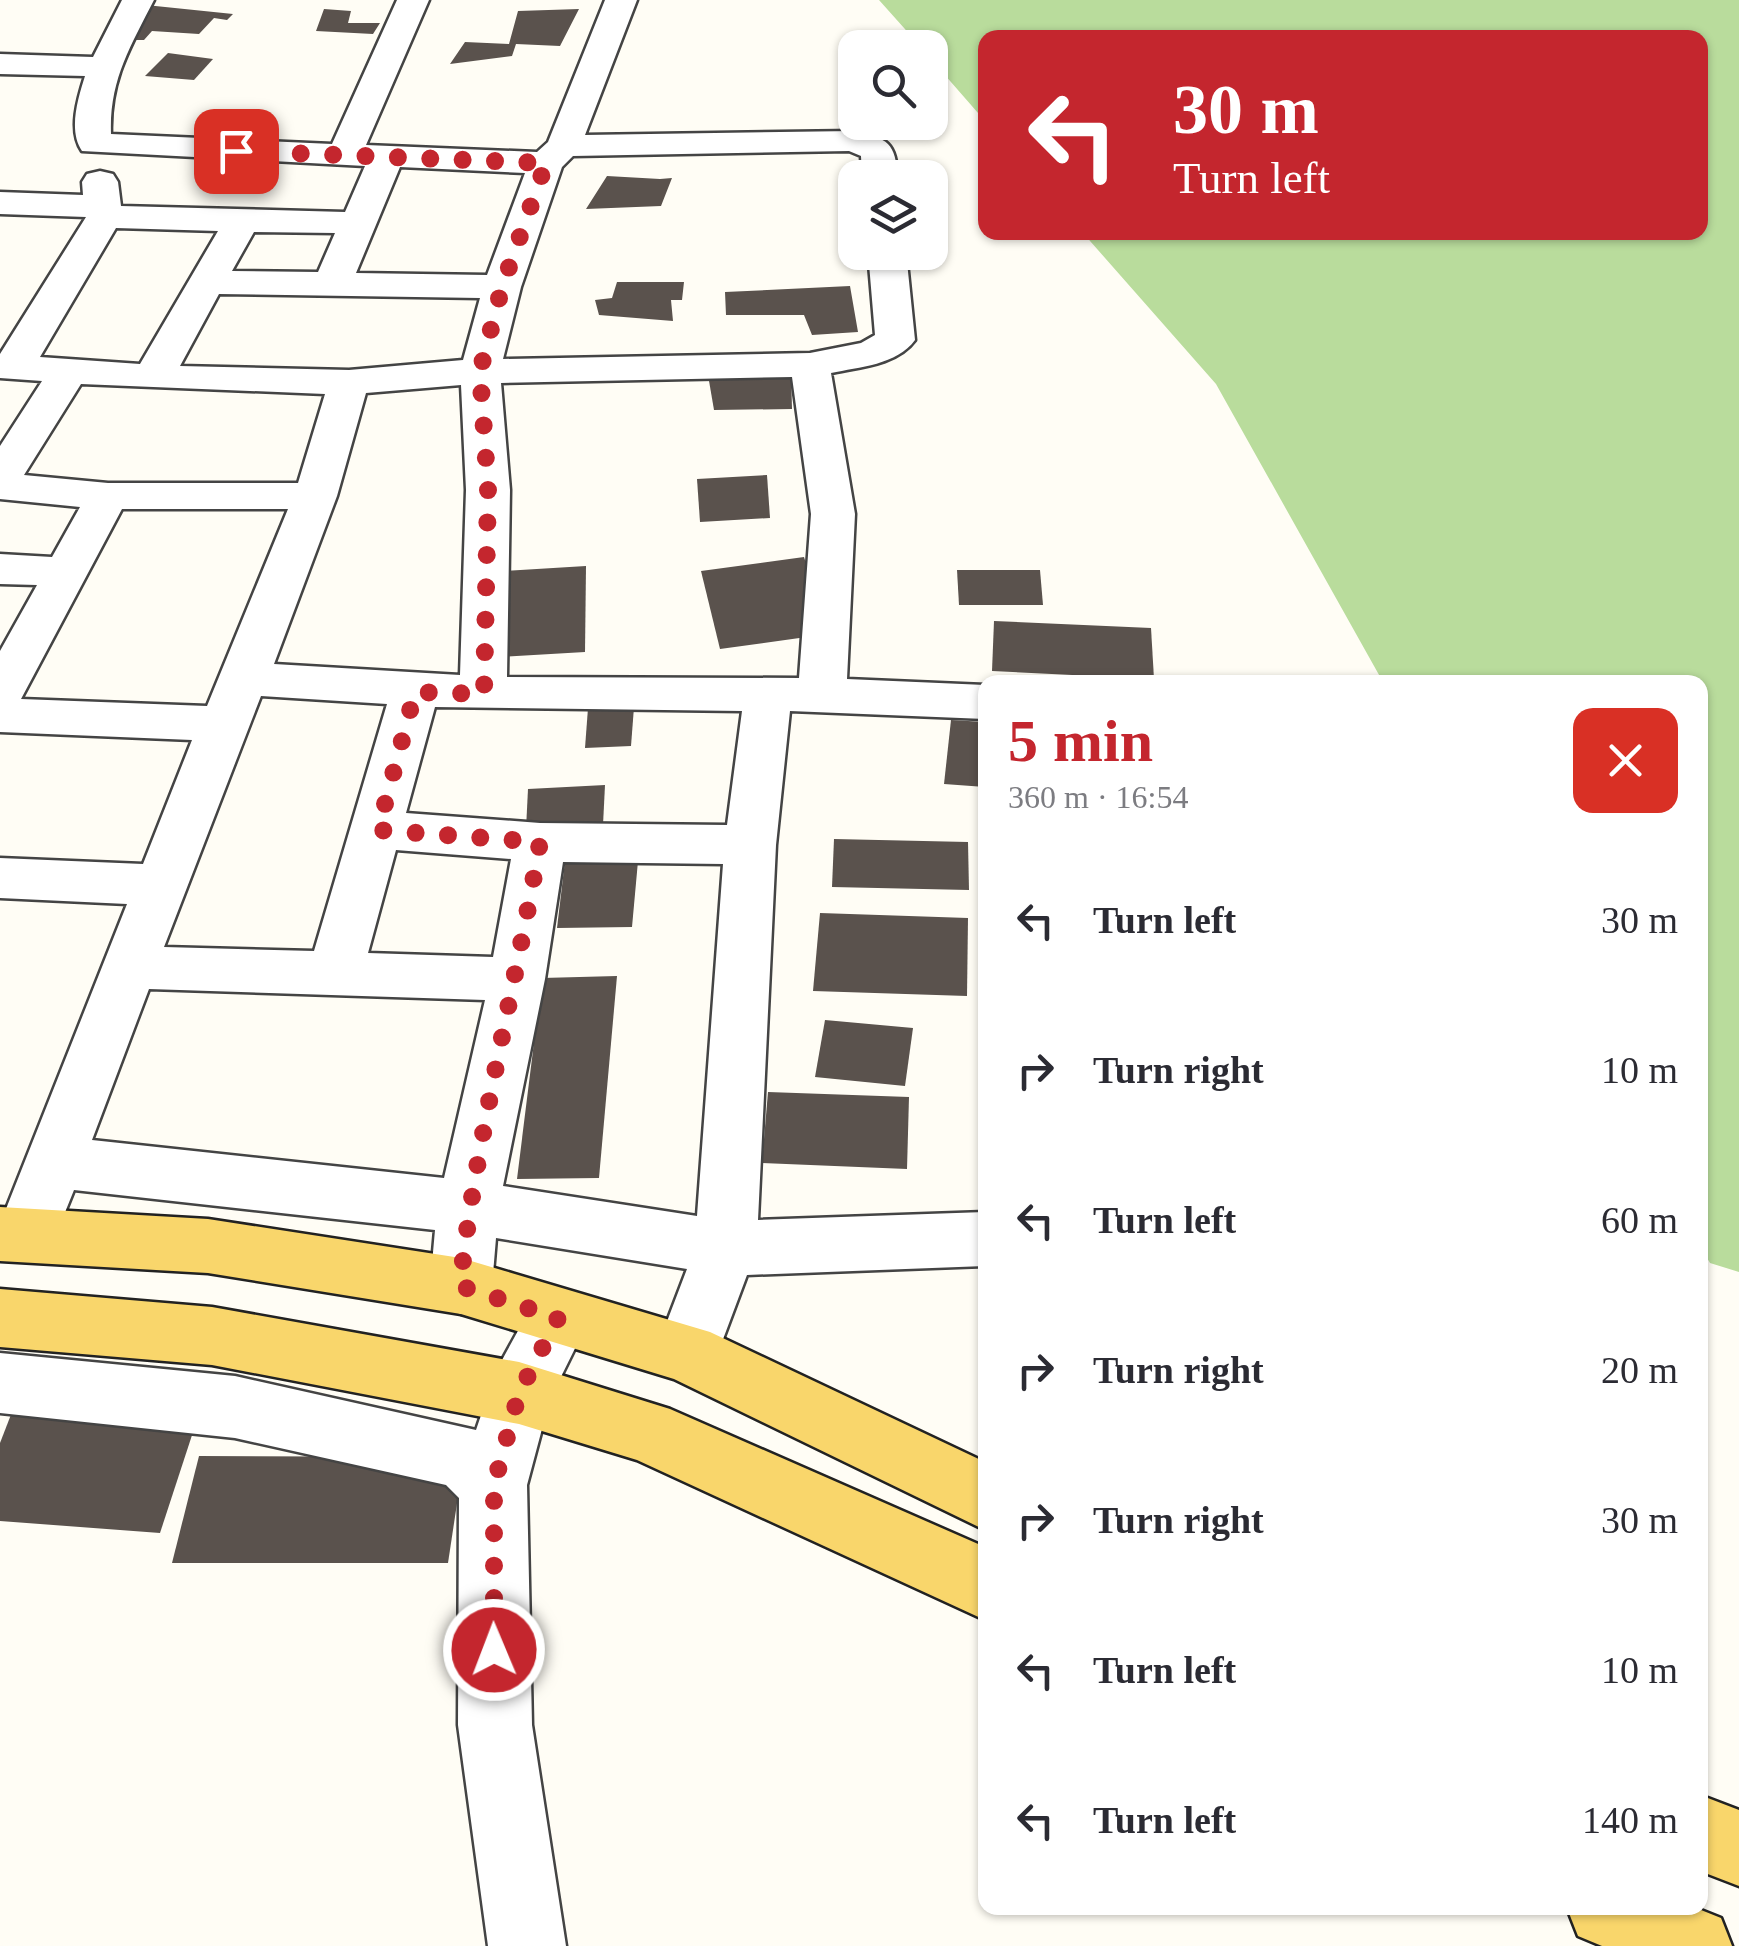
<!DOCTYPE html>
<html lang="en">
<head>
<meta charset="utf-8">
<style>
	:root { --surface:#fff; --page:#f2f2f3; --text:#2b2b33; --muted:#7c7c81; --accent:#c4262e }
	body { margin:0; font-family:"Times New Roman",serif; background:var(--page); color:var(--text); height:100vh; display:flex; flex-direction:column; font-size:38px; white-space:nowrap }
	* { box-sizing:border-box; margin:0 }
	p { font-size:32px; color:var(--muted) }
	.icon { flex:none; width:55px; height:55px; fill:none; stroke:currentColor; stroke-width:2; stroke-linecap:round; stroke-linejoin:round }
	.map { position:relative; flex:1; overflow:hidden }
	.side { position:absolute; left:978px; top:675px; width:730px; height:1240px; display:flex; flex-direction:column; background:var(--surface); border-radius:20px; box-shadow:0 2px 8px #0004 }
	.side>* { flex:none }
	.hud { position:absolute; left:978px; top:30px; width:730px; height:210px; border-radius:20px; box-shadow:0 2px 8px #0004; background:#c4262e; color:#fff; overflow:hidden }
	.buttons { position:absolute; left:838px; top:30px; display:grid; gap:20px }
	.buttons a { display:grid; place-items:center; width:110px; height:110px; border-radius:20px; background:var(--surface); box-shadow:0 2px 8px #0004; font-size:50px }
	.pin { position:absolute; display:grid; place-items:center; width:85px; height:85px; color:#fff; margin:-42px; border-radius:20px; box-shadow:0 5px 15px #0006 }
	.me { position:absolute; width:110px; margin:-55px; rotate:359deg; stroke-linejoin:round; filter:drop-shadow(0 0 8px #0008) }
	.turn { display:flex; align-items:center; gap:35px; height:210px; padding:0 30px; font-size:45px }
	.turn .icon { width:130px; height:130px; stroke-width:2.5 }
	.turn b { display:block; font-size:70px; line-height:85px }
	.round { display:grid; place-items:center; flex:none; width:105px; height:105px; border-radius:20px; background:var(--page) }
	.head { display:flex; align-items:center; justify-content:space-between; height:170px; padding:0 30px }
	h1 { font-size:60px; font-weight:700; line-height:75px; color:var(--accent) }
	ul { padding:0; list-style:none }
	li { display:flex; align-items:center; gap:30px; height:150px; padding:0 30px }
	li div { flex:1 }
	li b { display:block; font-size:38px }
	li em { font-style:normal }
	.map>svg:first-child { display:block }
</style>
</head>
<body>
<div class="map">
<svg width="1739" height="1946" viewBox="0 0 1739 1946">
	<rect width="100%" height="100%" fill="#fffdf5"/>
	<path fill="#b9dc9c" d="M 879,0 L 1739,0 L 1739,1272 L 1710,1263 L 1700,1246 L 1700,682 L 1383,682 L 1216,384 L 1083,233 L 1700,232 L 1700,38 L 985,38 L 985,121 L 930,58 L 930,48 L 921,47 Z"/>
	<g fill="#5a524d">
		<path d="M 136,4 L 233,14 L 227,20 L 214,18 L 199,34 L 152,31 L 144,40 L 125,40 Z"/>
		<path d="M 324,9 L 351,11 L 348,23 L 380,23 L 373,34 L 316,31 Z"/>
		<path d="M 579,9 L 560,46 L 516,44 L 512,56 L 450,64 L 465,42 L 509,44 L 518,11 Z"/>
		<path d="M 168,53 L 213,59 L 194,80 L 145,76 Z"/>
		<path d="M 607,176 L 660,179 L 672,178 L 661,206 L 586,209 Z"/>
		<path d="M 617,282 L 684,282 L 682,300 L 671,300 L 673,321 L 599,315 L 595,300 L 612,298 Z"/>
		<path d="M 850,286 L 858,332 L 812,335 L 804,315 L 726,315 L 725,292 Z"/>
		<path d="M 791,371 L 792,409 L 714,410 L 708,375 Z"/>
		<path d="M 767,475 L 770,518 L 700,522 L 697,479 Z"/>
		<path d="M 804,557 L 828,634 L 720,649 L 701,571 Z"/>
		<path d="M 586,566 L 585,652 L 499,657 L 504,571 Z"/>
		<path d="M 957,570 L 1040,570 L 1043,605 L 959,605 Z"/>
		<path d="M 994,621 L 1151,628 L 1154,679 L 992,671 Z"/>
		<path d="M 634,707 L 631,746 L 585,748 L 588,708 Z"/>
		<path d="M 951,720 L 985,722 L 985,787 L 944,784 Z"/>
		<path d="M 605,785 L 603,825 L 526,829 L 528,789 Z"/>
		<path d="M 834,839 L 968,842 L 969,890 L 832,887 Z"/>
		<path d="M 565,861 L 638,861 L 632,927 L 557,928 Z"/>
		<path d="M 820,913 L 968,918 L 967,996 L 813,991 Z"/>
		<path d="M 617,976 L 599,1178 L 517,1179 L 542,978 Z"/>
		<path d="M 825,1020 L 913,1028 L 905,1086 L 815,1077 Z"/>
		<path d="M 768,1092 L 909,1097 L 907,1169 L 762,1163 Z"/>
		<path d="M 12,1412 L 195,1426 L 160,1533 L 0,1521 L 0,1443 Z"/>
		<path d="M 199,1456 L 464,1457 L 448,1563 L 172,1563 Z"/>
	</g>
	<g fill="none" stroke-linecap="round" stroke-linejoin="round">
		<g stroke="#444" stroke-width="5">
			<g id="minor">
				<path d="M 122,0 L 154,0 C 130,47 109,81 111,134 L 332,144 L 397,0 L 429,0 L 366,145 L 537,152 L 548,142 L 605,0 L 637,0 L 585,135 L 854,131 C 889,139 895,142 898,178 L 862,178 L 861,156 L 849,151 L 573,156 L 562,167 L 521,287 L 503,359 L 810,353 L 861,343 L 875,335 L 868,252 L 906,252 L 915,340 C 897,365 859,367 831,373 L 855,514 L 847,679 L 985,685 L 985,719 L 790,711 L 776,845 L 758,1220 L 985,1212 L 985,1266 L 747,1275 L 710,1374 L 687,1383 L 664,1374 L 655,1353 L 687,1269 L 496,1238 L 492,1286 L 483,1306 L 461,1314 L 439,1306 L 430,1286 L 435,1230 L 74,1190 L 49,1252 L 27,1260 L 5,1252 L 0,1241 L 0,1224 L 127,904 L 0,898 L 0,858 L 143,864 L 192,740 L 0,732 L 0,651 L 37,585 L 0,584 L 0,554 L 52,557 L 80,507 L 0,499 L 0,446 L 42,381 L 0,378 L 0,354 L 86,217 L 0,214 L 0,192 L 83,195 L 82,182 L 87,174 L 100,171 L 113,174 L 118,182 L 121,206 L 345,212 L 365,166 L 82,151 C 68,131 78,98 85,76 L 0,74 L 0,54 L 93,57 ZM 400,167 L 525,173 L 487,275 L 356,273 ZM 116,228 L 218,231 L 140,364 L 40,357 ZM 254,232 L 335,233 L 318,272 L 232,271 ZM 219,294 L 480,298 L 463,360 L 349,370 L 180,366 ZM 792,377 L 811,514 L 799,678 L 507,677 L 510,490 L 501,383 ZM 81,384 L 325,394 L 298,483 L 108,483 L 24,475 ZM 461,385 L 466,490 L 460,675 L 274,664 L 337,496 L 366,393 ZM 122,509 L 288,509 L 207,706 L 21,699 ZM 261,696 L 387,704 L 314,951 L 164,947 ZM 435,707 L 742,711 L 727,825 L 540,823 L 406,813 ZM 396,850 L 511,859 L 493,957 L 368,953 ZM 563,862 L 723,864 L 697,1216 L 503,1186 L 545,979 ZM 149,989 L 485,1000 L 444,1178 L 92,1140 Z"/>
				<path d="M 558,1289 L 580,1298 L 590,1318 L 550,1399 L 527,1485 L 532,1725 L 566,1946 L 488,1946 L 458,1725 L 459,1498 L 446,1485 L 235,1438 L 0,1413 L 0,1353 L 235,1376 L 476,1430 L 496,1371 L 536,1298 Z"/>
			</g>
		</g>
		<g stroke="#222" stroke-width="5">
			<g id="major">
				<path d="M 0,1207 L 208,1219 L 461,1258 L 710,1332 L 985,1462 L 985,1530 L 674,1379 L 461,1314 L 208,1273 L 0,1261 Z"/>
				<path d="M 0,1289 L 212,1307 L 519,1362 L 670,1409 L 985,1547 L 985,1620 L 637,1460 L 519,1424 L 212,1365 L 0,1347 Z"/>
				<path d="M 1700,1795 L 1739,1810 L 1739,1886 L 1700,1871 Z"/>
				<path d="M 1567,1908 L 1696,1908 L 1721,1918 L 1732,1946 L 1602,1946 L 1578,1936 Z"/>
			</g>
		</g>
		<use href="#minor" fill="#fff" fill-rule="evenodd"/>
		<use href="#major" fill="#f9d66b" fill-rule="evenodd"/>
	</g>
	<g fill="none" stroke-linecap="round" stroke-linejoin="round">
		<path stroke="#c4262e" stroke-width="18" stroke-dasharray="0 32.4" d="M 236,151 L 546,163 L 502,287 L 480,371 L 488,490 L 484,694 L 415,692 L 378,830 L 540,842 C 515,990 476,1137 460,1286 L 558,1318 L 519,1393 L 494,1485 L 494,1650"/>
	</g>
</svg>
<div class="buttons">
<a><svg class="icon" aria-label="search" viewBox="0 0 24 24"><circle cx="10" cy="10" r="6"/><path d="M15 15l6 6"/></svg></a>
<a><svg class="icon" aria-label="layers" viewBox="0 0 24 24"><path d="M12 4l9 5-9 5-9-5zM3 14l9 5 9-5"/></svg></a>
</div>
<div class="pin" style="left:236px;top:151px;background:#d93025"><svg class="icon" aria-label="arrive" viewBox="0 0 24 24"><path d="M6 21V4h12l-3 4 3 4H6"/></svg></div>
<svg class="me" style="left:494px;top:1650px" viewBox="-20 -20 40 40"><circle r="17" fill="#c4262e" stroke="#fff" stroke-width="3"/><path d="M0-11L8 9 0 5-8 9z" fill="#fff"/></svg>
<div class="hud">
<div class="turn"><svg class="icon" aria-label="left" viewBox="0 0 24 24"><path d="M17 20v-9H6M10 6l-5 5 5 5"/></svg><div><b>30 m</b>Turn left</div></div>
</div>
<section class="side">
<div class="head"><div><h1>5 min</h1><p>360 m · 16:54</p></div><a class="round" style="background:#d93025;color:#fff"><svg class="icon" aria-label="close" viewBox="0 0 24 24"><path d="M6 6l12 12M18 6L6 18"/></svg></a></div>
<ul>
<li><svg class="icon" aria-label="left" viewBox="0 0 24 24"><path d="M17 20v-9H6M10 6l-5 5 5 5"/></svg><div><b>Turn left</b></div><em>30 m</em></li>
<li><svg class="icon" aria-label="right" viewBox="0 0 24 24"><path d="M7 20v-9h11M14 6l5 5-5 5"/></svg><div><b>Turn right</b></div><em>10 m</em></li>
<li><svg class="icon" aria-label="left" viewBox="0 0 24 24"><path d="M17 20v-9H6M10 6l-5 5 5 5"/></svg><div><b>Turn left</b></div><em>60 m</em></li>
<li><svg class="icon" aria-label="right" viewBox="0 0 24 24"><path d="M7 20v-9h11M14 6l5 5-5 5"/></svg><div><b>Turn right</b></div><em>20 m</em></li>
<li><svg class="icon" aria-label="right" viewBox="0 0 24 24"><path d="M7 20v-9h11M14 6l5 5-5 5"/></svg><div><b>Turn right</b></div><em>30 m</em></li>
<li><svg class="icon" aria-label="left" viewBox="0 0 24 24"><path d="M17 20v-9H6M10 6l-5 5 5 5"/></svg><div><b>Turn left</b></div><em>10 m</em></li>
<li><svg class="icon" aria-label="left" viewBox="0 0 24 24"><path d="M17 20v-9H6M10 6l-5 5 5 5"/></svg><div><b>Turn left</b></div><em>140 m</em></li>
</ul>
</section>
</div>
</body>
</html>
